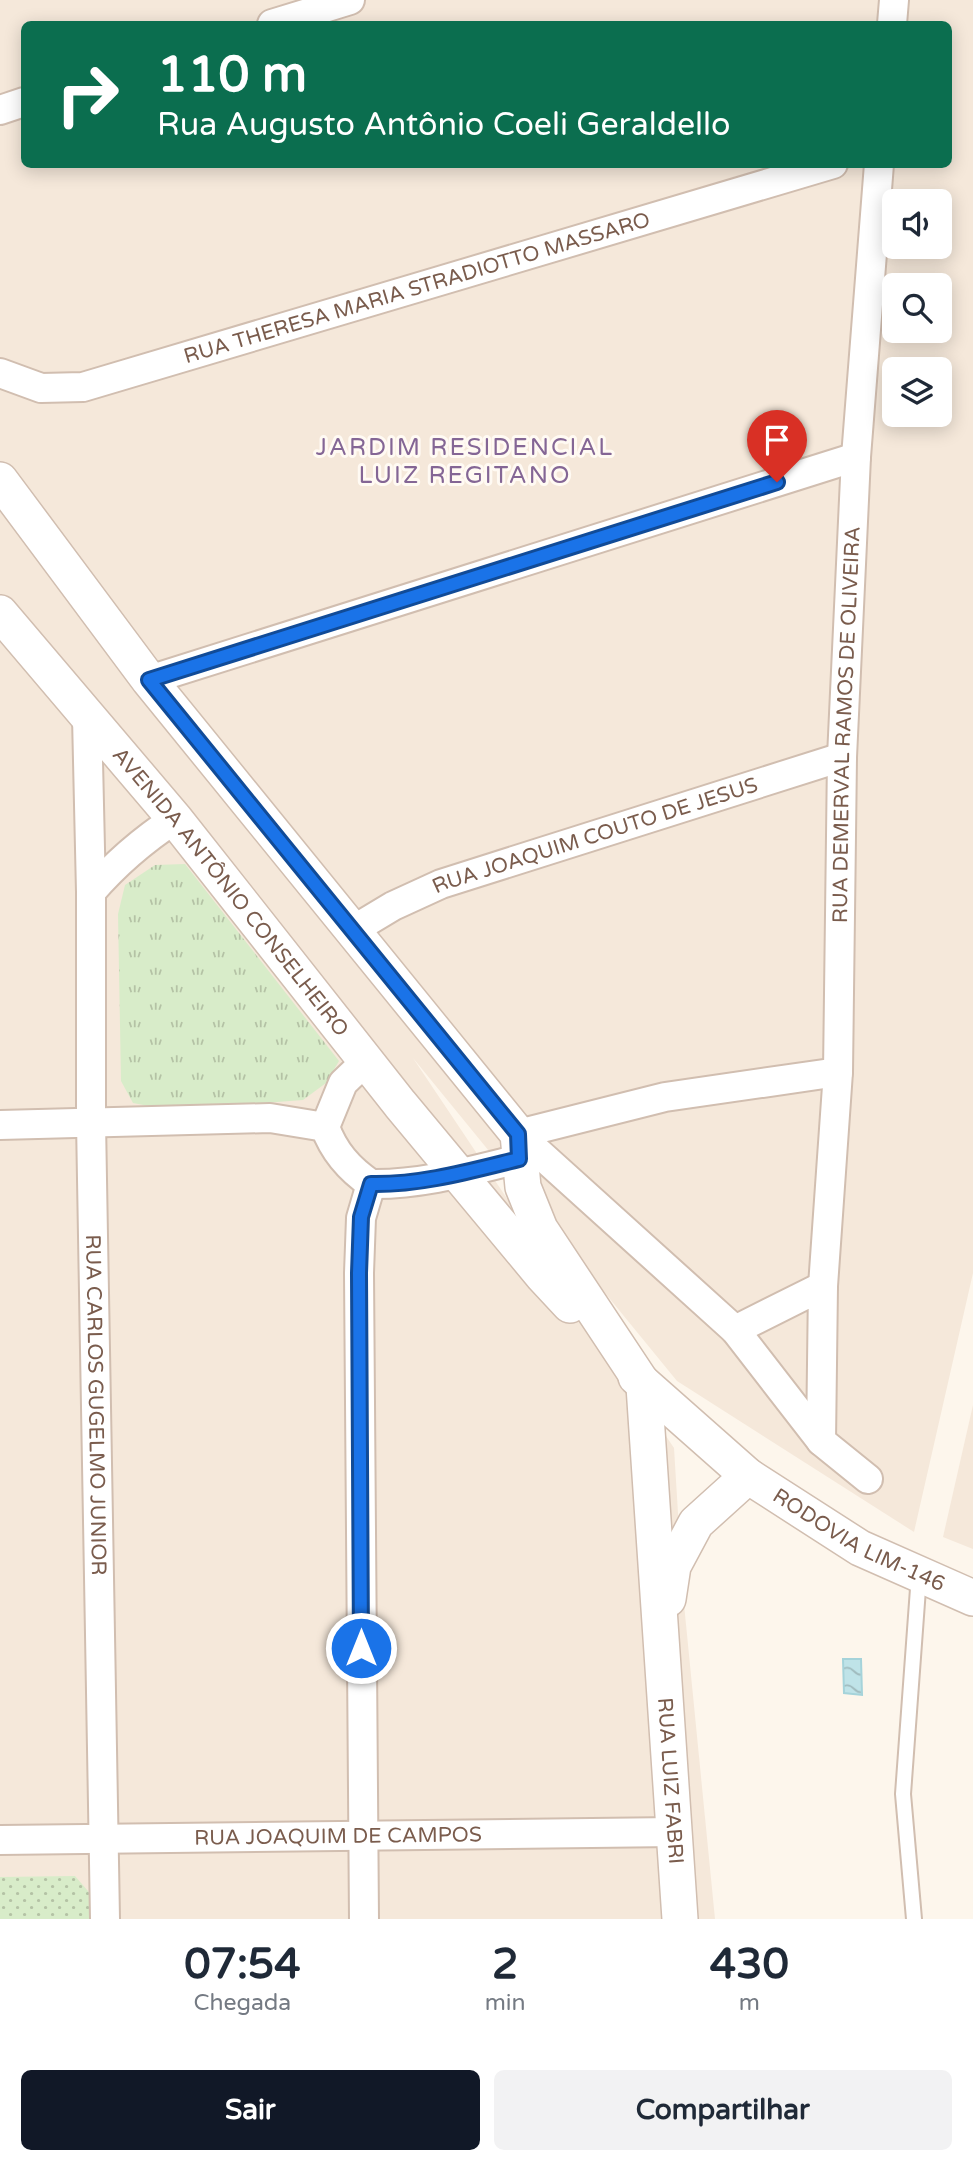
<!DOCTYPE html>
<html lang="pt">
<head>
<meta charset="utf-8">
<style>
	:root { --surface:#fff; --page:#f2f2f3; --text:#1f2937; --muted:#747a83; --accent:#111827 }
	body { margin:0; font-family:"Varela Round",sans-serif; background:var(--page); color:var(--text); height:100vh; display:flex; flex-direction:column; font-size:26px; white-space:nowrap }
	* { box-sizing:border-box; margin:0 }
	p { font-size:23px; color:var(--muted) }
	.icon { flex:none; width:38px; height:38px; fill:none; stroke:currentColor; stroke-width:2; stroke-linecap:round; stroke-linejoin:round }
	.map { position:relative; height:1919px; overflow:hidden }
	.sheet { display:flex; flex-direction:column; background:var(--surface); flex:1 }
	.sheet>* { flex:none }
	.top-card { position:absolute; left:21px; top:21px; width:931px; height:147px; border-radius:10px; box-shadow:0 4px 18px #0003; background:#0b6e4f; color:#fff; overflow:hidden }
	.fabs { position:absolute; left:882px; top:189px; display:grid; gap:14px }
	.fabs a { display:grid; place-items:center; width:70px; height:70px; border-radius:10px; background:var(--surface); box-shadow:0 4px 18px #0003; font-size:35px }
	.pin { position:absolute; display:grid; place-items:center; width:60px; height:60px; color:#fff; margin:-72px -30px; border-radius:50% 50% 50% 0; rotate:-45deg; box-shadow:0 0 7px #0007 }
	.pin .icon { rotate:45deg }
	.me { position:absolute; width:77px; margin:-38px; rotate:0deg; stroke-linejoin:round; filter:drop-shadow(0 0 5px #0008) }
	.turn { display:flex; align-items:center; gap:24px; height:147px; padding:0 21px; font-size:32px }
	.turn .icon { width:91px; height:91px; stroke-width:2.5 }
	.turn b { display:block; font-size:49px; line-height:60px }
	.eta { display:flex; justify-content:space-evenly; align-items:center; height:119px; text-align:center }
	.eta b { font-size:42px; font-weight:800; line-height:49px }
	.cta { display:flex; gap:14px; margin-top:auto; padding:14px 21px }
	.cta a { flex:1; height:80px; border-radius:10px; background:var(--accent); color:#fff; font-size:28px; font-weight:800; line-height:80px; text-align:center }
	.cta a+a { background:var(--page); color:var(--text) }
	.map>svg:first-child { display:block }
</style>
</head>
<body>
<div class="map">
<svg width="973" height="1919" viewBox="0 0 973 1919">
	<defs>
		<pattern id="grass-tufts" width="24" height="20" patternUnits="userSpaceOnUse" patternTransform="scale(1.75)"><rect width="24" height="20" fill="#d8ecc9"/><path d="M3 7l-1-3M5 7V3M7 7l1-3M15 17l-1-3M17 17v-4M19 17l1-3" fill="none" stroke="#b4c2a5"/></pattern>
		<pattern id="park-dots" width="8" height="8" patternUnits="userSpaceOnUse" patternTransform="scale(1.75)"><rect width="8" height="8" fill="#d8ecc9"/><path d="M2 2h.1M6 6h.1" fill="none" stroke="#b4c2a5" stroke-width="1.8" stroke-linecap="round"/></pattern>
		<pattern id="water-waves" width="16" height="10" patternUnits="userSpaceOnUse" patternTransform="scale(1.75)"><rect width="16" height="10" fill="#bfe3e8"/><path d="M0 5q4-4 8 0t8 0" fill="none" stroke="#a0bbbe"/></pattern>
	</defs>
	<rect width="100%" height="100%" fill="#fdf6ec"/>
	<g fill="#f5e8da" fill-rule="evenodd">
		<path d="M 0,0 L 973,0 L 973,1273 L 914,1532 L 677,1381 L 413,1058 L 674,1448 L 683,1594 L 715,1919 L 0,1919 ZM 24,24 L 948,24 L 948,164 L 24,164 ZM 894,201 L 940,201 L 940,247 L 894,247 ZM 894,285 L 940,285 L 940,331 L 894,331 ZM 894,369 L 940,369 L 940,415 L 894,415 Z"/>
		<path d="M 973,1405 L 973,1549 L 943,1537 Z"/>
	</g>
	<path fill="url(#grass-tufts)" d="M 185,864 L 339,1061 L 326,1083 L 303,1100 L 169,1110 L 133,1103 L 121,1081 L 118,914 L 125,885 L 155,865 Z"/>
	<path fill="url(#park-dots)" d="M 75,1876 L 101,1906 L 102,1919 L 0,1919 L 0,1877 Z"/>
	<path fill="url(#water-waves)" stroke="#a5d3da" stroke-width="2" d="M 843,1659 L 861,1659 L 862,1695 L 844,1693 Z"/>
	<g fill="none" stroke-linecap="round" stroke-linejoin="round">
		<g stroke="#d1beb0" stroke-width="18">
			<path id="service" d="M 914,1919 L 903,1794 L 919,1575"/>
		</g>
		<g stroke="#d1beb0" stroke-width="32">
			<g id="minor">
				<path d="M 272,24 L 350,0"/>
				<path d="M 892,24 L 894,0"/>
				<path d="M 0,110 L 24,102"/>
				<path id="s1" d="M 0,373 L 41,388 L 83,387 L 833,164"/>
				<path d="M 149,680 L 856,457"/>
				<path id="s2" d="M 87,717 L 91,892 L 91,1122 L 105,1919"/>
				<path d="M 91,892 C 116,863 143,840 175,819"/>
				<path id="s3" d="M 353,930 L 393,906 L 441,884 L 842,757"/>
				<path d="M 366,1061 L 343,1083 L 325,1127 C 334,1152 349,1169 371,1184"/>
				<path d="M 0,1125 L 270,1118 L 325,1127"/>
				<path d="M 518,1134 L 735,1330 L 821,1441 L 868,1479"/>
				<path d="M 518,1134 L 665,1097 L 838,1072"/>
				<path d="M 371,1184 C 421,1185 470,1171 519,1159"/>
				<path id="s4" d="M 823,1286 L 838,1072 L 842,757 L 856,457 L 879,164"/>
				<path d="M 735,1330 L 823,1286 L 821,1441"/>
				<path id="s5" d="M 0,1840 L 675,1832"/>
				<path d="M 364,1919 L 359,1273 L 361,1218 L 371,1184"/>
			</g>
		</g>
		<g stroke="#d1beb0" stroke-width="38">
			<g id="tertiary">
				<path id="s6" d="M 0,480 L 149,680 L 518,1134 L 523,1187 L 540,1229 L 644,1386 L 680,1919"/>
				<path id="s7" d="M 0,613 L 175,819 L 400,1104 L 543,1276 L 570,1305"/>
				<path id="s8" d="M 636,1377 L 748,1476 L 860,1548 L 973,1598"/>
				<path d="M 668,1599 L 673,1566 L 696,1523 L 748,1476"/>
			</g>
		</g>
		<use href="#service" stroke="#fff" stroke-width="14"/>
		<use href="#minor" stroke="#fff" stroke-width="28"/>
		<use href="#tertiary" stroke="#fff" stroke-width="35"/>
	</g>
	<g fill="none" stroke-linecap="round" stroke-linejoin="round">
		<g stroke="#114b97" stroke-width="18">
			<path id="route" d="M 361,1648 L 359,1273 L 361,1217 L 371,1184 C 421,1185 470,1171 519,1159 L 518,1134 L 149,680 L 777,482"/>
		</g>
		<use href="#route" stroke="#1a73e8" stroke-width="12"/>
	</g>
	<g text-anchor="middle" stroke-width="6" stroke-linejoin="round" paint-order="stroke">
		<g font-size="21" fill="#7a5c4d" stroke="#fffaf3">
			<text dy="7" stroke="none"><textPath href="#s1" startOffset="434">RUA THERESA MARIA STRADIOTTO MASSARO</textPath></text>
			<text dy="7" stroke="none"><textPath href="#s4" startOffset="562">RUA DEMERVAL RAMOS DE OLIVEIRA</textPath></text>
			<text dy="7" stroke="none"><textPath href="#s3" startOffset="261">RUA JOAQUIM COUTO DE JESUS</textPath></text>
			<text dy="7" stroke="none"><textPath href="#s7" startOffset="362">AVENIDA ANTÔNIO CONSELHEIRO</textPath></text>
			<text dy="7" stroke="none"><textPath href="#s2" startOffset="688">RUA CARLOS GUGELMO JUNIOR</textPath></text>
			<text dy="7" stroke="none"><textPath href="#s8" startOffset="278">RODOVIA LIM-146</textPath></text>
			<text dy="7" stroke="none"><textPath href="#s6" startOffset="1517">RUA LUIZ FABRI</textPath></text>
			<text dy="7" stroke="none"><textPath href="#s5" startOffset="338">RUA JOAQUIM DE CAMPOS</textPath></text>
		</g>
		<g font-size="24" letter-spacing="2" fill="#846695" stroke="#fffaf3">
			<text x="465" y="455">JARDIM RESIDENCIAL<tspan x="465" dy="28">LUIZ REGITANO</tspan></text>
		</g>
	</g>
</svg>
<div class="fabs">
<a><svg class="icon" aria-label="sound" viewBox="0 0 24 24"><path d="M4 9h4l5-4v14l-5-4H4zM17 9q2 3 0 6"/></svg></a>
<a><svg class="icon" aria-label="search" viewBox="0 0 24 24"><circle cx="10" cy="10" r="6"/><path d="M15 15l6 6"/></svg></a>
<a><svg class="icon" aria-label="layers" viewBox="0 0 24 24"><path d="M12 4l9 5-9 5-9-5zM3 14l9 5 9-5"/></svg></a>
</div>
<div class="pin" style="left:777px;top:482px;background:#d93025"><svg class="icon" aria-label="arrive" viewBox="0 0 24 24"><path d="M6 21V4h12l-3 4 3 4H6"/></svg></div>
<svg class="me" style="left:361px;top:1648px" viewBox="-20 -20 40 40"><circle r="17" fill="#1a73e8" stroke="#fff" stroke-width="3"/><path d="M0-11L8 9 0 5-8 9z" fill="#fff"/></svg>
<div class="top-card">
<div class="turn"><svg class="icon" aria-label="right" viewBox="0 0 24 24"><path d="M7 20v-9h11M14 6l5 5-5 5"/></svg><div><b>110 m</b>Rua Augusto Antônio Coeli Geraldello</div></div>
</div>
</div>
<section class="sheet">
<div class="eta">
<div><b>07:54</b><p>Chegada</p></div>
<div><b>2</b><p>min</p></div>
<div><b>430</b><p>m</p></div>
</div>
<div class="cta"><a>Sair</a><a>Compartilhar</a></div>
</section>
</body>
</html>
